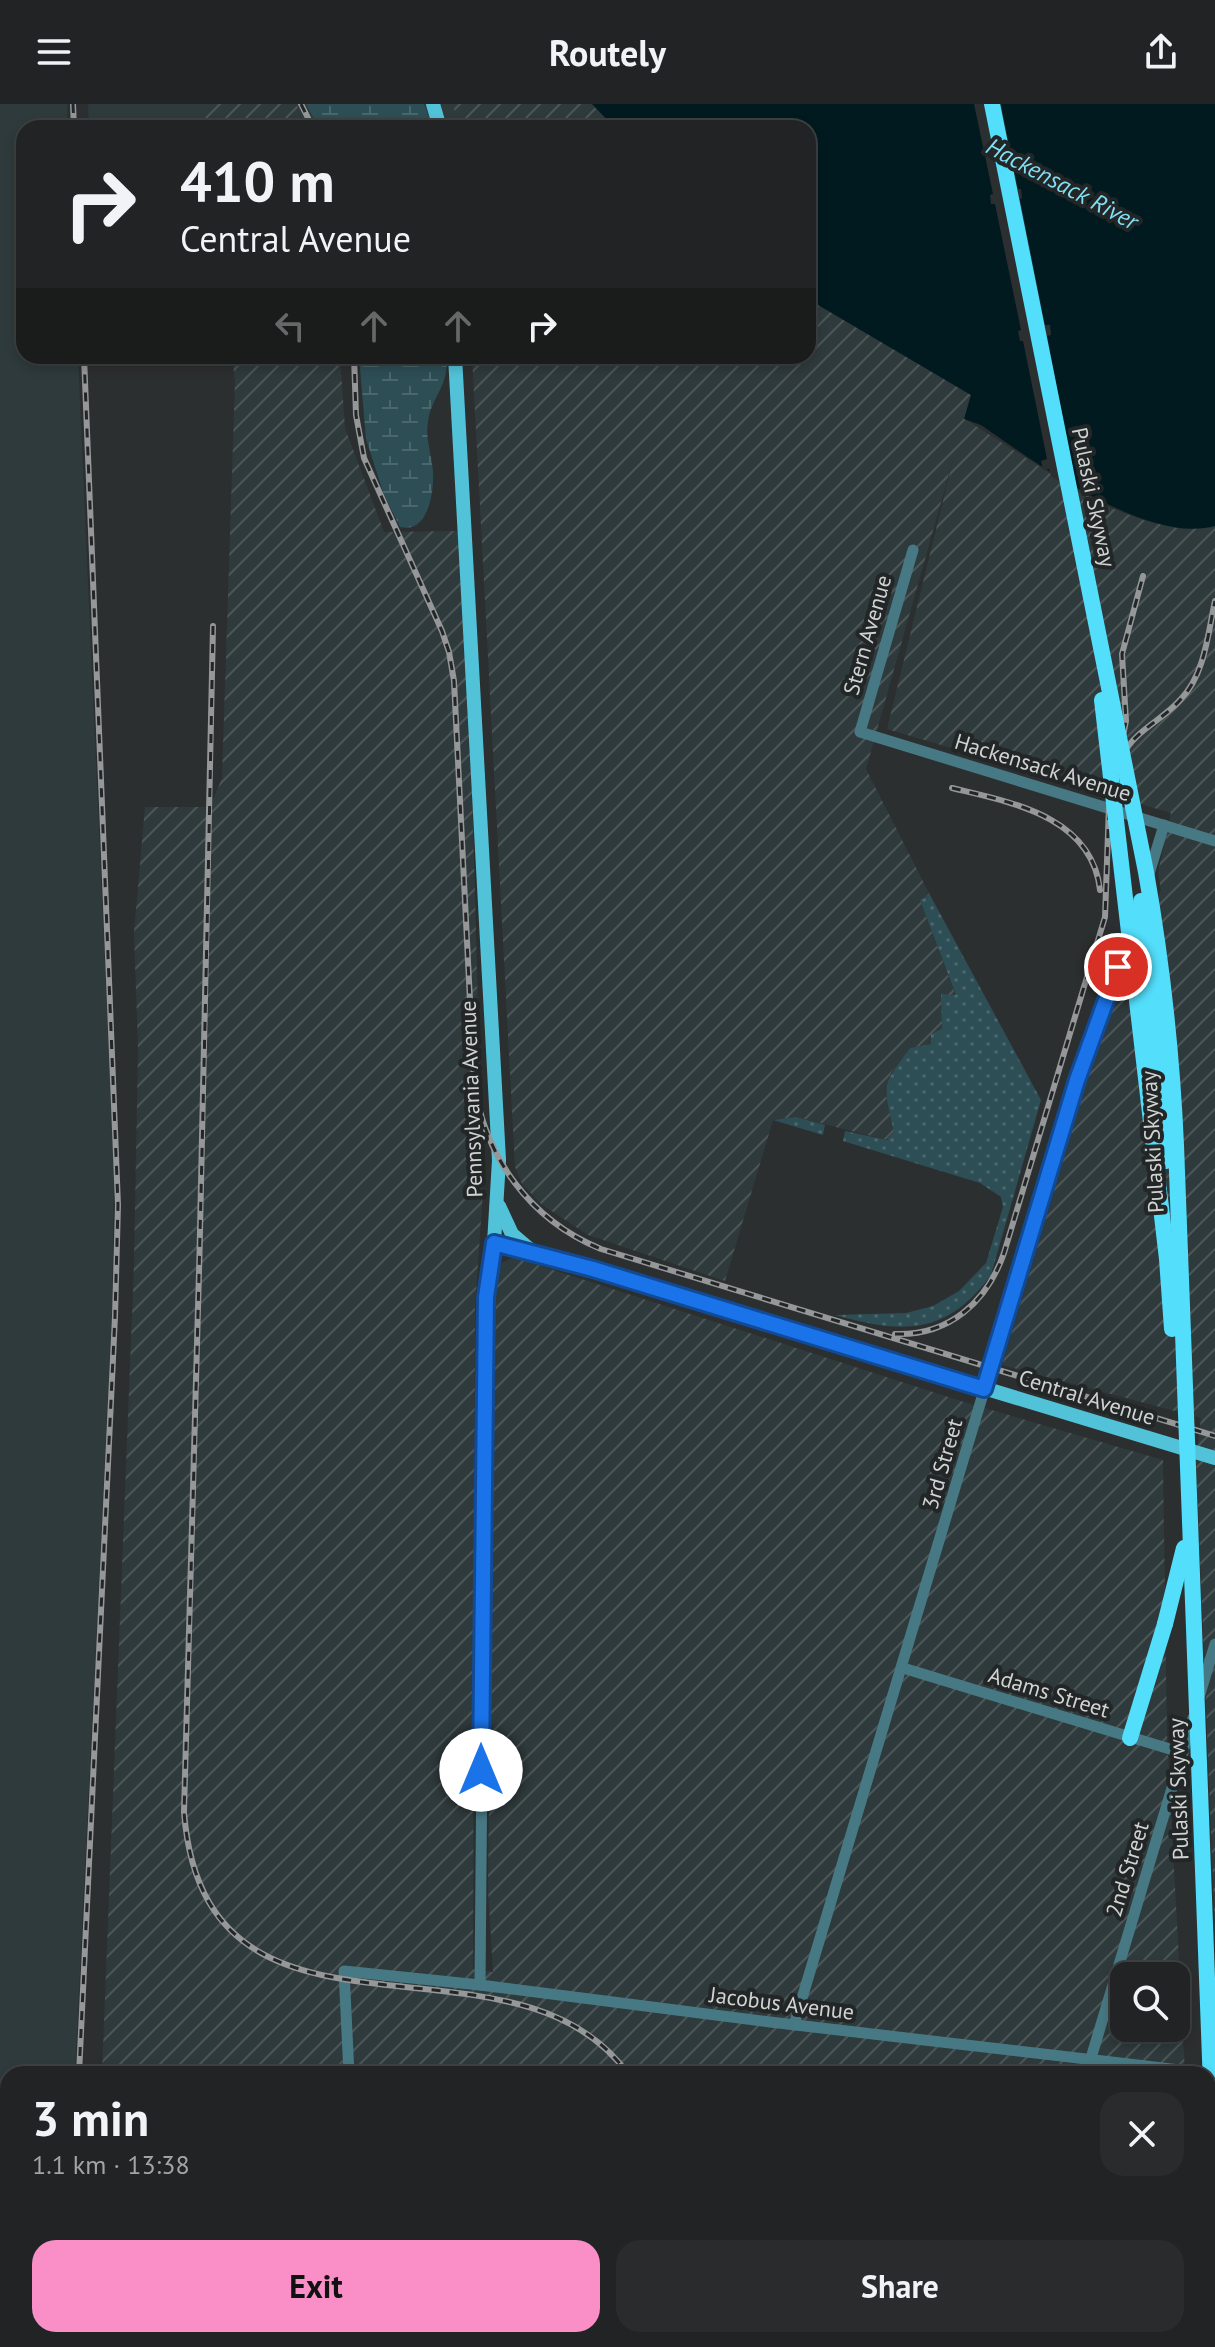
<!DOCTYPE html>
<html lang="en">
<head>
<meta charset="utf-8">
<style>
	:root { --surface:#212324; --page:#292b2c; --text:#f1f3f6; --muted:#a2a4a6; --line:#3e4041; --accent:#fa8fc7 }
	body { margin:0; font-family:"PT Sans",sans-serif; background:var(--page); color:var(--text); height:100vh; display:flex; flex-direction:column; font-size:30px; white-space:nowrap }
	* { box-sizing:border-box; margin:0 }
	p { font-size:26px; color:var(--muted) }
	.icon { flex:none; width:44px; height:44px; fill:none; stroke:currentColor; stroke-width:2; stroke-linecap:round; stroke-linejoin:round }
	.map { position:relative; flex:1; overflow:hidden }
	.panel { position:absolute; left:0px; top:1962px; width:1216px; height:282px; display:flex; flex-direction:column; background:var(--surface); border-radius:24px 24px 0 0; box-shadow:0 4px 12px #0003,0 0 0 2px var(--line) }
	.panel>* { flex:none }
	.top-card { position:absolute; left:16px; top:16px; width:800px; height:244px; border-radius:24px; box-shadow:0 4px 12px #0003,0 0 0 2px var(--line); background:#212324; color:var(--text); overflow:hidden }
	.tools { position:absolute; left:1110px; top:1858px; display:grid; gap:16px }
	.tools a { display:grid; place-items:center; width:80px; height:80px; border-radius:16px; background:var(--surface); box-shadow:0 4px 12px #0003,0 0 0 2px var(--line); font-size:40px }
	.pin { position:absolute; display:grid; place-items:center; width:68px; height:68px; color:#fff; margin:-34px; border:4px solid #fff; border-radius:50%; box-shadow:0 2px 8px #0007 }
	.me { position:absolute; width:88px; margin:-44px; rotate:0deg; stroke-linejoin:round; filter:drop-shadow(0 0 6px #0008) }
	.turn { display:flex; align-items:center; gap:28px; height:168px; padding:0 32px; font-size:36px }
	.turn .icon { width:104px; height:104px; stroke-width:2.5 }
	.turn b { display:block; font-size:56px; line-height:68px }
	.lanes { display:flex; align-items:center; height:76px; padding:0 32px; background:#0003; justify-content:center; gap:40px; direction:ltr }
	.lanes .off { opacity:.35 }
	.round { display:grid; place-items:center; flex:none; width:84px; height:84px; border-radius:24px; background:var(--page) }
	.headline { display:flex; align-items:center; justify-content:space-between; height:136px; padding:0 32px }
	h1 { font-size:48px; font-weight:700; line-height:60px }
	.primary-button { display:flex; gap:16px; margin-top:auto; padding:16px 32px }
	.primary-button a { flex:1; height:92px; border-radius:24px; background:var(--accent); color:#111; font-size:32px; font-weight:700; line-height:92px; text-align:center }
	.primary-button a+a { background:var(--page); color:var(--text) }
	header { display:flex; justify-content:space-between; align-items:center; height:104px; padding:0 32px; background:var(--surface); font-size:36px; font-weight:700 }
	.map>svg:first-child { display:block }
</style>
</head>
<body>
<header><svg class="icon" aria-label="menu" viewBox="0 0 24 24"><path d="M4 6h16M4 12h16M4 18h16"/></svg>Routely<svg class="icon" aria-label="share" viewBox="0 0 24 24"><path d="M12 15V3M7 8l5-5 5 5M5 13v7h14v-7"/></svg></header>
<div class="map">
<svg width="1215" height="2243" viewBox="0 0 1215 2243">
	<defs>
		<pattern id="industrial-furrows" width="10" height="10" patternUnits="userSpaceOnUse" patternTransform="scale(2)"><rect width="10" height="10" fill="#2f3a3c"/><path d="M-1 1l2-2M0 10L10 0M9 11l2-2" fill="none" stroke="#4c5657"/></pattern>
		<pattern id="grass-dots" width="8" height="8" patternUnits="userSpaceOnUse" patternTransform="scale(2)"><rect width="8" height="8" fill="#2d4e55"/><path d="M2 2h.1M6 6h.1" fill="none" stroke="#4a676d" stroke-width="1.8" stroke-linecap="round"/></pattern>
		<pattern id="wetland-marsh" width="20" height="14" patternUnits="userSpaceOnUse" patternTransform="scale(2)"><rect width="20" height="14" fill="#2d4e55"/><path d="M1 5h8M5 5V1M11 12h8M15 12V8" fill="none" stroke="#4a676d"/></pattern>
	</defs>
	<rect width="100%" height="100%" fill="#2c2f30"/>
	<g fill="#2f3a3c">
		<path d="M 0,0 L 67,0 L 68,24 L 24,24 L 24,252 L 78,252 L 114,1065 L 112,1207 L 75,1970 L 8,1970 L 8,2236 L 43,2236 L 42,2243 L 0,2243 Z"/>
		<path d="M 88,0 L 592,0 L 615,24 L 89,24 Z"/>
	</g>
	<g fill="url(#industrial-furrows)" fill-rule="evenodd">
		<path d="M 202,0 L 296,0 L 309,24 L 205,24 Z"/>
		<path d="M 451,0 L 592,0 L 615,24 L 459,24 L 459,14 Z"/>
		<path d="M 808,195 L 971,291 L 965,315 L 1076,386 L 1111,404 L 1146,417 L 1182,425 L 1215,422 L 1215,1828 L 1196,1356 L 1201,1314 L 1002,1261 L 1112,893 L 1161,786 L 1158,768 L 1171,709 L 887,625 L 954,352 L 866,665 L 930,791 L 920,796 L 956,892 L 942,926 L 931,940 L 910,944 L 891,969 L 885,988 L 895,1028 L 887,1036 L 796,1013 L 773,1016 L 725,1177 L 588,1131 L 541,1100 L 522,1080 L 515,1063 L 472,252 L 808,252 Z"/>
		<path d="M 232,252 L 340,252 L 345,324 L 384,428 L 465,427 L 483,1087 L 475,1203 L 473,1865 L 493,1868 L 488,1785 L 494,1200 L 499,1165 L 502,1159 L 513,1153 L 964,1298 L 1163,1356 L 1167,1631 L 1185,1970 L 102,1970 L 134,1160 L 138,944 L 134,829 L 145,703 L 210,703 L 222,674 L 235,277 ZM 1124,1872 L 1176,1872 L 1176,1924 L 1124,1924 Z"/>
		<rect x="90" y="2236" width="1096" height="7"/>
	</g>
	<g fill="url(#grass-dots)">
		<path d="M 930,791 L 1041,996 L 991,1171 C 946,1232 903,1230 835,1211 L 906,1209 L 933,1202 L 959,1187 L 986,1159 L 1003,1103 L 1001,1093 L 980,1079 L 843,1037 L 845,1027 L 887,1036 L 894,1028 C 884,981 879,985 910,944 L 931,940 L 931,930 L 942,925 L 941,890 L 956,891 L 920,796 Z"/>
		<path d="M 796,1013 L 825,1021 L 823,1031 L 773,1016 Z"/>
	</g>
	<g fill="url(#wetland-marsh)">
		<path d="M 306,0 L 424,0 L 433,24 L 319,24 Z"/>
		<path d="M 359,252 L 447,252 C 448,285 431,293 428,318 C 425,334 432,352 433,368 C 434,389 428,430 400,423 L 384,391 L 366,335 Z"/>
	</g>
	<path fill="#001a20" d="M 592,0 L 1215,0 L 1215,422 C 1147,441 1035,358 981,321 L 964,315 L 971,291 L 808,195 L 808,24 L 615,24 Z"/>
	<path fill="#2c2f30" d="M 974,0 L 1001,0 L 1018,85 L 1021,85 L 1022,94 L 1020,95 L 1045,221 L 1050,221 L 1051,231 L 1047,232 L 1077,388 L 1051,372 L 1049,365 L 1043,366 L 1041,357 L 1047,355 L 1023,237 L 1020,237 L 1018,227 L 1021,226 L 995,100 L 991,100 L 990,91 L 993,90 Z"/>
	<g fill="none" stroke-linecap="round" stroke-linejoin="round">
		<g stroke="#477984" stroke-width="11">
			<path d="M 913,446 L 860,628 L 1215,737"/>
			<path d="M 1149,770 L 1164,721"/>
			<path d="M 903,1564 L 1183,1649"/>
			<path d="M 1200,1590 L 1215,1540"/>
			<path d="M 480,1881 L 486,1193 L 494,1139"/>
			<path d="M 794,1921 L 1077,976 L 1128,836"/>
			<path d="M 1091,1954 L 1193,1614"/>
			<path d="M 349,1970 L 344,1867 L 480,1881 L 770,1918 L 1214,1970"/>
			<path d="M 363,2236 L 363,2243"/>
		</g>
		<g stroke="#52c2d9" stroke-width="14">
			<path d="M 433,0 L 440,24"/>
			<path d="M 455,252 L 499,1056 L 494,1139 L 578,1161 L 1215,1354"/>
			<path d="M 499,1102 L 512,1130 L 533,1148"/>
		</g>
		<g stroke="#53defb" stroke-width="16">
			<path d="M 1144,839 L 1160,984"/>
			<path d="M 1130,1634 L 1165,1520"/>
			<path d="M 1208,2157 L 1211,2243"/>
		</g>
		<g stroke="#959798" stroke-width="6">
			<g id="rail">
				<path d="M 73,0 L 74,24"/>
				<path d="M 301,0 L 313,24"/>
				<path d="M 354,252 L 356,311 L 364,354 L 442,527 L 449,548 L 454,577 L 474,977 C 484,1053 530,1116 601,1145 L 1215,1332"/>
				<path d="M 213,522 C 206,917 196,1313 184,1708 C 205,1976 513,1809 628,1970"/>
				<path d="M 1123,650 C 1137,625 1163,616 1181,595 C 1205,570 1208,529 1215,497"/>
				<path d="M 952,684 C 1010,698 1092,712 1100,786"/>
				<path d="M 895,1230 C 949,1232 987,1198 1004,1149 L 1105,813 L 1109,701 L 1126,617 L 1122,550 L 1143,472"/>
				<path d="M 79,1970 L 115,1212 L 118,1101 L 84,252"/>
				<path d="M 66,2243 L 67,2236"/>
				<path d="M 648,2243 L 649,2236"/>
			</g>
		</g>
		<use href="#rail" stroke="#222626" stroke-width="3" stroke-dasharray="9" stroke-linecap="butt"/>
		<g stroke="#53defb" stroke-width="16">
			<path d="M 992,0 L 1146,768 C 1162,858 1172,950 1176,1041 L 1215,2089"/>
			<path d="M 1102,596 L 1167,1155 L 1172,1225"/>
			<path d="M 1141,797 L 1144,839"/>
			<path d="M 1160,984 L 1166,1057"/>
			<path d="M 1165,1520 L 1184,1444"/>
		</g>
	</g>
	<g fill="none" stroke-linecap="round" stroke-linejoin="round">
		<g stroke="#114b97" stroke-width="20">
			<path id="route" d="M 481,1666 L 486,1193 L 494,1139 L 593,1165 L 984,1285 L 1077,976 L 1118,863"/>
		</g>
		<use href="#route" stroke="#1a73e8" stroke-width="14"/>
	</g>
	<g text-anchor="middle" stroke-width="8" stroke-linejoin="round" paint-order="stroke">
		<g font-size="22" fill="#d1d3d3" stroke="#222626">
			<text transform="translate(1094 393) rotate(78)" y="8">Pulaski Skyway</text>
			<text transform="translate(867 531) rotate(-74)" y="8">Stern Avenue</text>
			<text transform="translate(1043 663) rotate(17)" y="8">Hackensack Avenue</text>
			<text transform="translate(471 995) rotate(-92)" y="8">Pennsylvania Avenue</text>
			<text transform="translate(1152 1038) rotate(-93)" y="8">Pulaski Skyway</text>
			<text transform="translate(1087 1293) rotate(17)" y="8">Central Avenue</text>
			<text transform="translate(942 1360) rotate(-74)" y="8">3rd Street</text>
			<text transform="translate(1049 1588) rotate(17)" y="8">Adams Street</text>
			<text transform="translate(1178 1685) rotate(-92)" y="8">Pulaski Skyway</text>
			<text transform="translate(1127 1765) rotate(-73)" y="8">2nd Street</text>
			<text transform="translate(782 1899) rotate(7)" y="8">Jacobus Avenue</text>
		</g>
		<g font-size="24" font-style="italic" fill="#81dff4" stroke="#222626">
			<text transform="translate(1062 80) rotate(28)" y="8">Hackensack River</text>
		</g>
	</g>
</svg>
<div class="tools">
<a><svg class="icon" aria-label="search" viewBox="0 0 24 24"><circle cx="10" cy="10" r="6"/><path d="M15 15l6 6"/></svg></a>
</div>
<div class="pin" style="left:1118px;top:863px;background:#d93025"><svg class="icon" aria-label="arrive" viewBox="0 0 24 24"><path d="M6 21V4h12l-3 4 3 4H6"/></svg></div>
<svg class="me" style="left:481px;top:1666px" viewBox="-20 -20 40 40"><circle r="19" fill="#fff"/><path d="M0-13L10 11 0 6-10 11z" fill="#1a73e8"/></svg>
<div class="top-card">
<div class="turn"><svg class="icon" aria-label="right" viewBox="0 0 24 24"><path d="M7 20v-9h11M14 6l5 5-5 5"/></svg><div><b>410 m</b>Central Avenue</div></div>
<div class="lanes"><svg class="icon off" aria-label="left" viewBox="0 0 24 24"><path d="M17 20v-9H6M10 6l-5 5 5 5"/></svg><svg class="icon off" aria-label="ahead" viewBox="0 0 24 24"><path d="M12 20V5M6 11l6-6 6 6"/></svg><svg class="icon off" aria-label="ahead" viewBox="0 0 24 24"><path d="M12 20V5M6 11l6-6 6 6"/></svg><svg class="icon" aria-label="right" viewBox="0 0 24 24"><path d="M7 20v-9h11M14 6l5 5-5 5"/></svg></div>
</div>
<section class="panel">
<div class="headline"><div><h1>3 min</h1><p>1.1 km · 13:38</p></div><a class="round"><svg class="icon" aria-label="close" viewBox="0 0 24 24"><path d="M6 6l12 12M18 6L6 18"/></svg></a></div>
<div class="primary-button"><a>Exit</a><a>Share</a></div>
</section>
</div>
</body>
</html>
